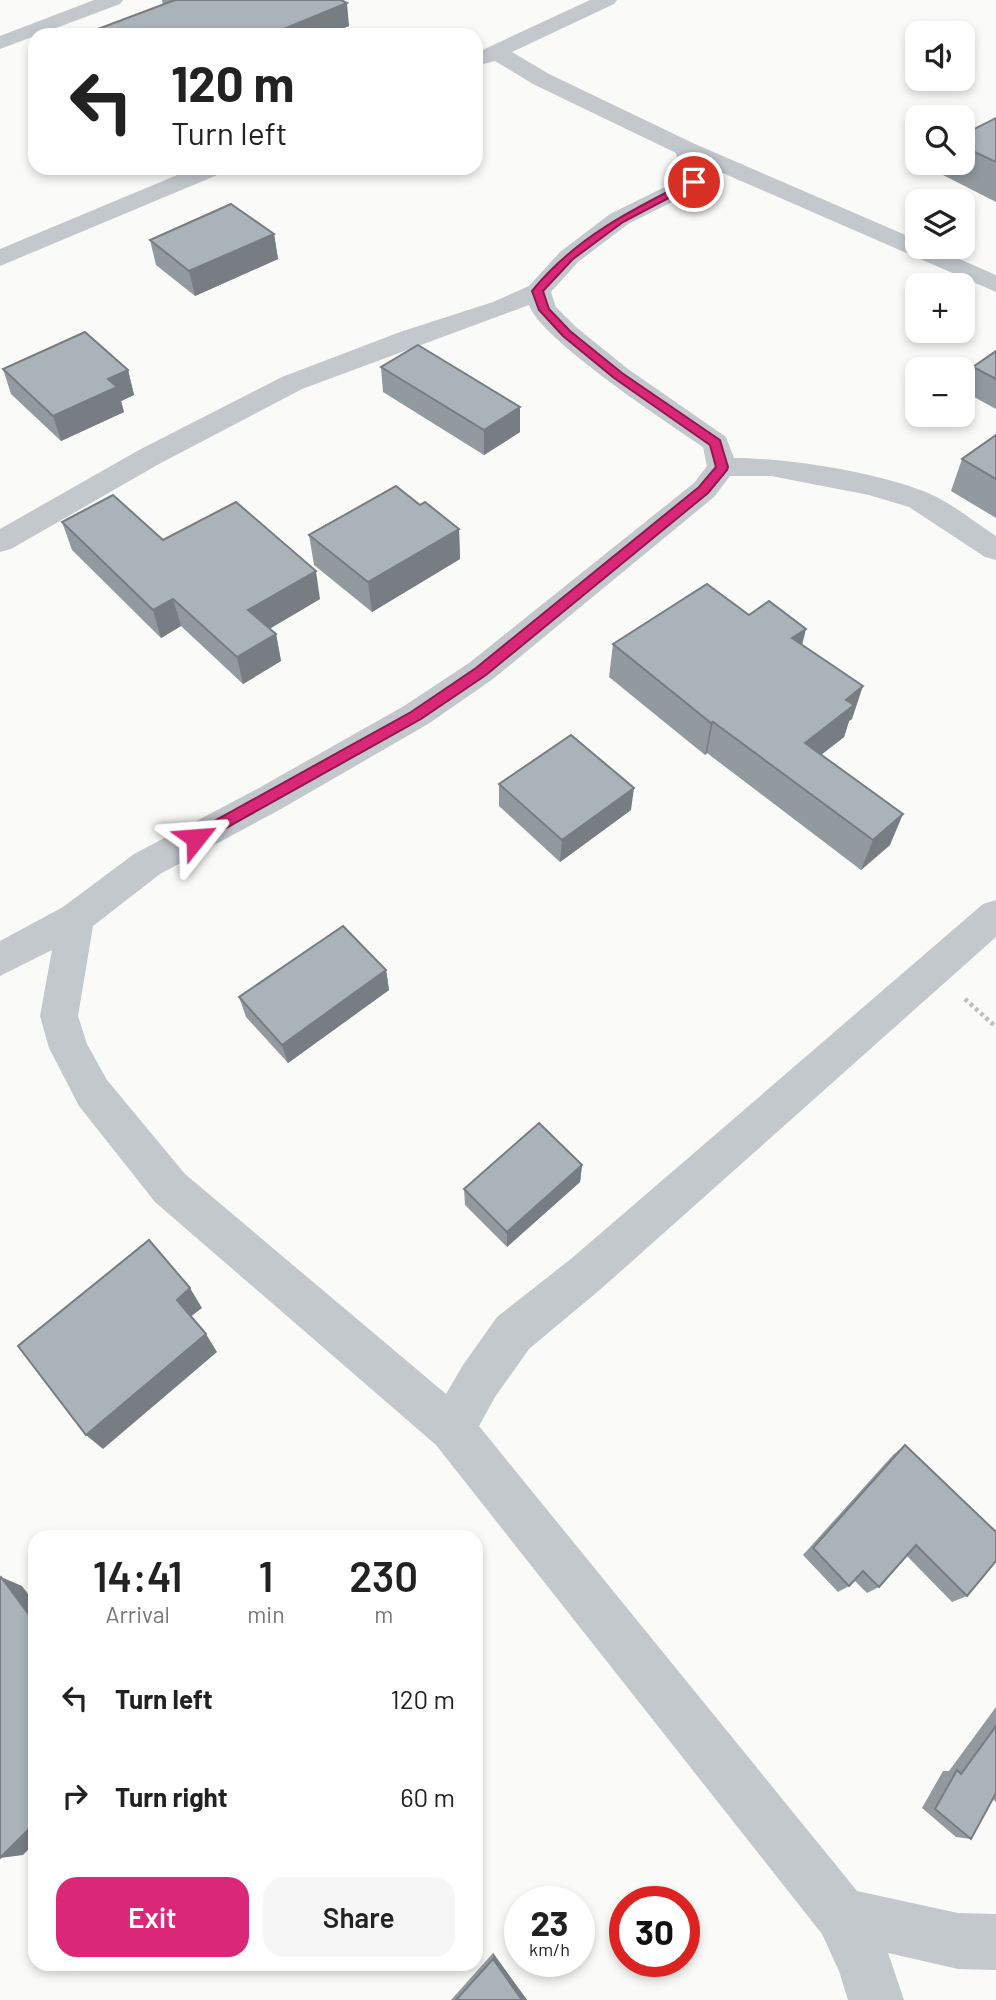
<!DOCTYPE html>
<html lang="en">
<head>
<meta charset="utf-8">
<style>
	:root { --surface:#fff; --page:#f6f6f6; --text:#222; --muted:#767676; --accent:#db2777 }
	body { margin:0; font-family:Barlow,sans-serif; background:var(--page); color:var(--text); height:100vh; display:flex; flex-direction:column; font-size:26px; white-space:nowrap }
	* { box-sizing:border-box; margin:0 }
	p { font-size:23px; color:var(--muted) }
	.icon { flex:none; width:38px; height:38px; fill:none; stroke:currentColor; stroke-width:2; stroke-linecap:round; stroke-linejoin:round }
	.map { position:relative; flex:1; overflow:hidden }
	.drawer { position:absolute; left:28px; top:1530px; width:455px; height:441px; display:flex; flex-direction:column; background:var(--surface); border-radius:21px; box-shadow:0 4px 10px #0003 }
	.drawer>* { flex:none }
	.top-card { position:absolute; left:28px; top:28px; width:455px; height:147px; border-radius:21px; box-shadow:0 4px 10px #0003; background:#fff; color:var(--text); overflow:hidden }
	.fabs { position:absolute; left:905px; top:21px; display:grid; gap:14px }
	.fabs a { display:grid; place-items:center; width:70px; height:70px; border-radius:14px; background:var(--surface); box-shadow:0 4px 10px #0003; font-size:35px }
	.speed { position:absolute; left:504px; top:1886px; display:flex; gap:14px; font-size:35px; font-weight:700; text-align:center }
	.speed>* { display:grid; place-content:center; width:91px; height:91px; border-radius:50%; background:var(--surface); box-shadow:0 4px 10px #0003; line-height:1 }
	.speed small { font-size:18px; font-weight:400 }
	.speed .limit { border:10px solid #d22; background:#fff; color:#111 }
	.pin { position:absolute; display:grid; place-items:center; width:60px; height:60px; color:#fff; margin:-30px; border:4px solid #fff; border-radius:50%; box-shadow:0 2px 7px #0007 }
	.me { position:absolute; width:77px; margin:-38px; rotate:62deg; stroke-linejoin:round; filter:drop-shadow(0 0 5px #0008) }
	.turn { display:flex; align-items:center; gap:24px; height:147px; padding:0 28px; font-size:32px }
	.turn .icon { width:91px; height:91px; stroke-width:2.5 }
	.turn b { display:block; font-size:49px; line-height:60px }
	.eta { display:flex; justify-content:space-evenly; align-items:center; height:119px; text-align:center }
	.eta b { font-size:42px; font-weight:600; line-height:49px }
	.primary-button { display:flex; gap:14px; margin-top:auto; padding:14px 28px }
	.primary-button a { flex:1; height:80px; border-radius:21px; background:var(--accent); color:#fff; font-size:28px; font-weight:600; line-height:80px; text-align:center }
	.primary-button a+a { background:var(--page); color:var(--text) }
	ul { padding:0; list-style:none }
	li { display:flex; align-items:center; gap:21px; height:98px; padding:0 28px }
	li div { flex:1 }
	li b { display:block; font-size:26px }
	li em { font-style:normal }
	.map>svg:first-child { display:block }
</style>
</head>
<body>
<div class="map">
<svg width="996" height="2000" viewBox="0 0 996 2000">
	<rect width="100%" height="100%" fill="#fafaf8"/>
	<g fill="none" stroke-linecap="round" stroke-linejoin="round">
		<path stroke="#bbbfc2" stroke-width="4.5" stroke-dasharray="3.5 3.5" stroke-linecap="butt" d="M 965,999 L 996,1027"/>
		<g fill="#c3c8cc" fill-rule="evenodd">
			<path d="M 94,0 L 123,0 L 120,4 L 0,49 L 0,36 Z"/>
			<path d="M 590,0 L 617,0 L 614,4 L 512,52 L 549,74 L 695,144 L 917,240 L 917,247 L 932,247 L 996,275 L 996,292 L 702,164 L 706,182 L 702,187 L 628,224 L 578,262 L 551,292 L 556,307 L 576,327 L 628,369 L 726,437 L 734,458 C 789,458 877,472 928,493 C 952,503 974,522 996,536 L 996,560 L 985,557 L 909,507 L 869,495 L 771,476 L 730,476 L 714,497 L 493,679 L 428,724 L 281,809 L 160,874 L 93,926 L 78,1016 L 87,1044 L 107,1080 L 185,1174 L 446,1394 L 463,1365 L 497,1317 L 572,1258 L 983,904 L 996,900 L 996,937 L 602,1288 L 529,1349 L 495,1397 L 479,1426 L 857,1891 L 958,1913 L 996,1914 L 996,1970 L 958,1969 L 888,1953 L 904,2000 L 848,2000 L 839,1971 L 822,1934 L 436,1445 L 155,1202 L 79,1106 L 49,1048 L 40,1016 L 52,950 L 0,976 L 0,941 L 63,907 L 134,854 L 257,789 L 404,706 L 469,663 L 694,483 L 707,466 L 703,447 C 668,423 540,339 529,305 L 302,389 L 159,464 L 11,549 L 0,552 L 0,529 L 139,450 L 282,377 L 400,332 L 493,302 L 529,286 L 560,252 L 610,214 L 681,179 L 676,153 L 533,84 L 495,61 L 476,66 L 476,53 Z"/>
			<path d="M 194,168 L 226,168 L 222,173 L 0,266 L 0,249 Z"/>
		</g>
	</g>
	<g fill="#929a9f">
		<path d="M 162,0 L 341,0 L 349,26 L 326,35 L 82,35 L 163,5 Z"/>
		<path d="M 996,118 L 996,202 L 943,175 L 947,163 L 962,163 L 962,135 Z"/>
		<path d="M 274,234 L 278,259 L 195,296 L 156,265 L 150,240 Z"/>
		<path d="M 996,351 L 996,409 L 965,392 L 973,367 Z"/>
		<path d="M 381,367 L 520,407 L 520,432 L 484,455 L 383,392 Z"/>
		<path d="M 3,369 L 128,370 L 134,395 L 121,401 L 124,412 L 61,441 L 11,394 Z"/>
		<path d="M 996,435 L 996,518 L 951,491 L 962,459 Z"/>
		<path d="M 420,505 L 459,529 L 460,559 L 372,612 L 314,565 L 309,535 Z"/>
		<path d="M 62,522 L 163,540 L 320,599 L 269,629 L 276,634 L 281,661 L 243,684 L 181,626 L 161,638 L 72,550 Z"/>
		<path d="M 749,615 L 802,645 L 852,719 L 849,721 L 844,737 L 821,755 L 890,845 L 861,870 L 707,753 L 705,755 L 609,677 L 613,644 Z"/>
		<path d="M 499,784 L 631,810 L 560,862 L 499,806 Z"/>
		<path d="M 386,970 L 389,990 L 288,1063 L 246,1017 L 239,997 Z"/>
		<path d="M 582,1165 L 580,1182 L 507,1247 L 465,1205 L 464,1189 Z"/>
		<path d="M 905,1445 L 967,1596 L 952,1602 L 907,1556 L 879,1587 L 867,1593 L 854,1580 L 849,1586 L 838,1592 L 803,1555 L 893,1455 Z"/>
		<path d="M 996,1707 L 996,1802 L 993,1799 L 971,1839 L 956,1837 L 922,1808 L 943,1771 L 949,1771 Z"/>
		<path d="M 493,1953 L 527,2000 L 451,2000 Z"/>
	</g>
	<g fill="#777d82">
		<path d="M 347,3 L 349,26 L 326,35 L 277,35 L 276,32 Z"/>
		<path d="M 274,234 L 278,259 L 195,296 L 189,271 Z"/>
		<path d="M 128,370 L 134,395 L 121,401 L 124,412 L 61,441 L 53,416 L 108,379 Z"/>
		<path d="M 520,407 L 520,432 L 484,455 L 484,430 Z"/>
		<path d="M 459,529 L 460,559 L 372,612 L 368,582 Z"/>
		<path d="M 316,571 L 320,599 L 254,638 L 248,610 Z"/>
		<path d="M 173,599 L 181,626 L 161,638 L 153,610 Z"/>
		<path d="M 806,629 L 798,662 L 792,638 Z"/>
		<path d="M 276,634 L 281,661 L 243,684 L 237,657 Z"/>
		<path d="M 863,686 L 852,719 L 849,721 L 844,737 L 795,775 L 805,743 L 846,700 Z"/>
		<path d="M 713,722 L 707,753 L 705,755 L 711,723 Z"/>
		<path d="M 634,788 L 631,810 L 560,862 L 562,840 Z"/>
		<path d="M 903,814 L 890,845 L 861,870 L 873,840 Z"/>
		<path d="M 386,970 L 389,990 L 288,1063 L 282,1045 Z"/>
		<path d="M 582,1165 L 580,1182 L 507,1247 L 507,1232 Z"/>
		<path d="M 190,1288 L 202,1308 L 189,1318 L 177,1300 Z"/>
		<path d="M 206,1334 L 217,1352 L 103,1449 L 86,1435 Z"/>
		<path d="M 1,1577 L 22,1586 L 35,1603 L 35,1623 Z"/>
		<path d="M 35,1823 L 35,1843 L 23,1855 L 0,1858 Z"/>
		<path d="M 493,1953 L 527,2000 L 522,2000 L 493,1959 Z"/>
	</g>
	<g fill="#aab3b9" stroke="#777d82" stroke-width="2">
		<path d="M 175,0 L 341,0 L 347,3 L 276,32 L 282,35 L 82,35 Z"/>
		<path d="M 996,118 L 996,162 L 962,146 L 962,135 Z"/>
		<path d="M 231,204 L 274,234 L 189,271 L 150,240 Z"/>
		<path d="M 85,332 L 128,370 L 108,379 L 117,387 L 53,416 L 3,369 Z"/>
		<path d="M 418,345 L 520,407 L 484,430 L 381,367 Z"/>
		<path d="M 996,351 L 996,379 L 973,367 Z"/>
		<path d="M 996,435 L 996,479 L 962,459 Z"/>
		<path d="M 396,486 L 420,505 L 425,502 L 459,529 L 368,582 L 309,535 Z"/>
		<path d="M 113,495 L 163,540 L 236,502 L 316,571 L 248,610 L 276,634 L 237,657 L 173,599 L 153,610 L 62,522 Z"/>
		<path d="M 707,584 L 749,615 L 769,601 L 806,629 L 792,638 L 863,686 L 846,700 L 854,705 L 805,743 L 903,814 L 873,840 L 713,722 L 711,723 L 613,644 Z"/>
		<path d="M 571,735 L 634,788 L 562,840 L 499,784 Z"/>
		<path d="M 343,926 L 386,970 L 282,1045 L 239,997 Z"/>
		<path d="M 539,1123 L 582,1165 L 507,1232 L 464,1189 Z"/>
		<path d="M 149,1240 L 190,1288 L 177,1300 L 206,1334 L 86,1435 L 18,1346 Z"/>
		<path d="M 905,1445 L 996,1532 L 996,1561 L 967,1596 L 916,1545 L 879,1587 L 863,1571 L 849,1586 L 813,1548 Z"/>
		<path d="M 1,1577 L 35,1623 L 35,1823 L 0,1858 L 0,1578 Z"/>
		<path d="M 996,1726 L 996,1793 L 971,1839 L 935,1809 L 957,1770 L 961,1774 Z"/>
		<path d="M 493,1959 L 522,2000 L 456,2000 Z"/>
	</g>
	<path fill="#db2777" stroke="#8e194d" stroke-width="2" d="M 691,180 L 699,182 L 623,222 L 573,259 L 543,291 L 549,309 L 570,331 L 622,373 L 720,440 L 728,467 L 727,470 L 708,493 L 486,675 L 421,719 L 201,842 L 191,842 L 189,838 L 191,834 L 411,712 L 476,668 L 699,487 L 716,467 L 710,445 L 614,378 L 563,336 L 539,310 L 532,291 C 575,238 631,210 691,180 Z"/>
</svg>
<div class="fabs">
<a><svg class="icon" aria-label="sound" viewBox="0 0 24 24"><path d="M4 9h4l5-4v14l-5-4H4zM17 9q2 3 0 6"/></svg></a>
<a><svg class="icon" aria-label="search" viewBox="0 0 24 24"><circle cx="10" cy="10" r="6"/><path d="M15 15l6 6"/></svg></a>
<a><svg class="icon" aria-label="layers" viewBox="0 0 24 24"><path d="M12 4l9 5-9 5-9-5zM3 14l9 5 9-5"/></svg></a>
<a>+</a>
<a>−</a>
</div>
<div class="speed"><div>23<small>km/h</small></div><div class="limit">30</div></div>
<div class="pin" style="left:694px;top:182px;background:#d93025"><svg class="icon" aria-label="arrive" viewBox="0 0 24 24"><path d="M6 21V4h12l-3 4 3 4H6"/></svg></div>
<svg class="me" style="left:196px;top:838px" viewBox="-20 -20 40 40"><path d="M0-17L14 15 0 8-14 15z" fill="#db2777" stroke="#fff" stroke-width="4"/></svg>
<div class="top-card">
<div class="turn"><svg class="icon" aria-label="left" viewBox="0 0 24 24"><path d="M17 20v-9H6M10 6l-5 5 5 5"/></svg><div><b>120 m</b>Turn left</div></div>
</div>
<section class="drawer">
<div class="eta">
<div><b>14:41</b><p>Arrival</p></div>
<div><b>1</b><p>min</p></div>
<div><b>230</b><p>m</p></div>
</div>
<ul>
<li><svg class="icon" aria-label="left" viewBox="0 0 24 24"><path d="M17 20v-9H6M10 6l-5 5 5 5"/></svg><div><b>Turn left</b></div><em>120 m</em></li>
<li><svg class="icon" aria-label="right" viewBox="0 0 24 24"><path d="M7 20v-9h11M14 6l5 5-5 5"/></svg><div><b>Turn right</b></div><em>60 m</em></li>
</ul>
<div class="primary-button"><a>Exit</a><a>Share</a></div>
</section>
</div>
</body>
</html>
